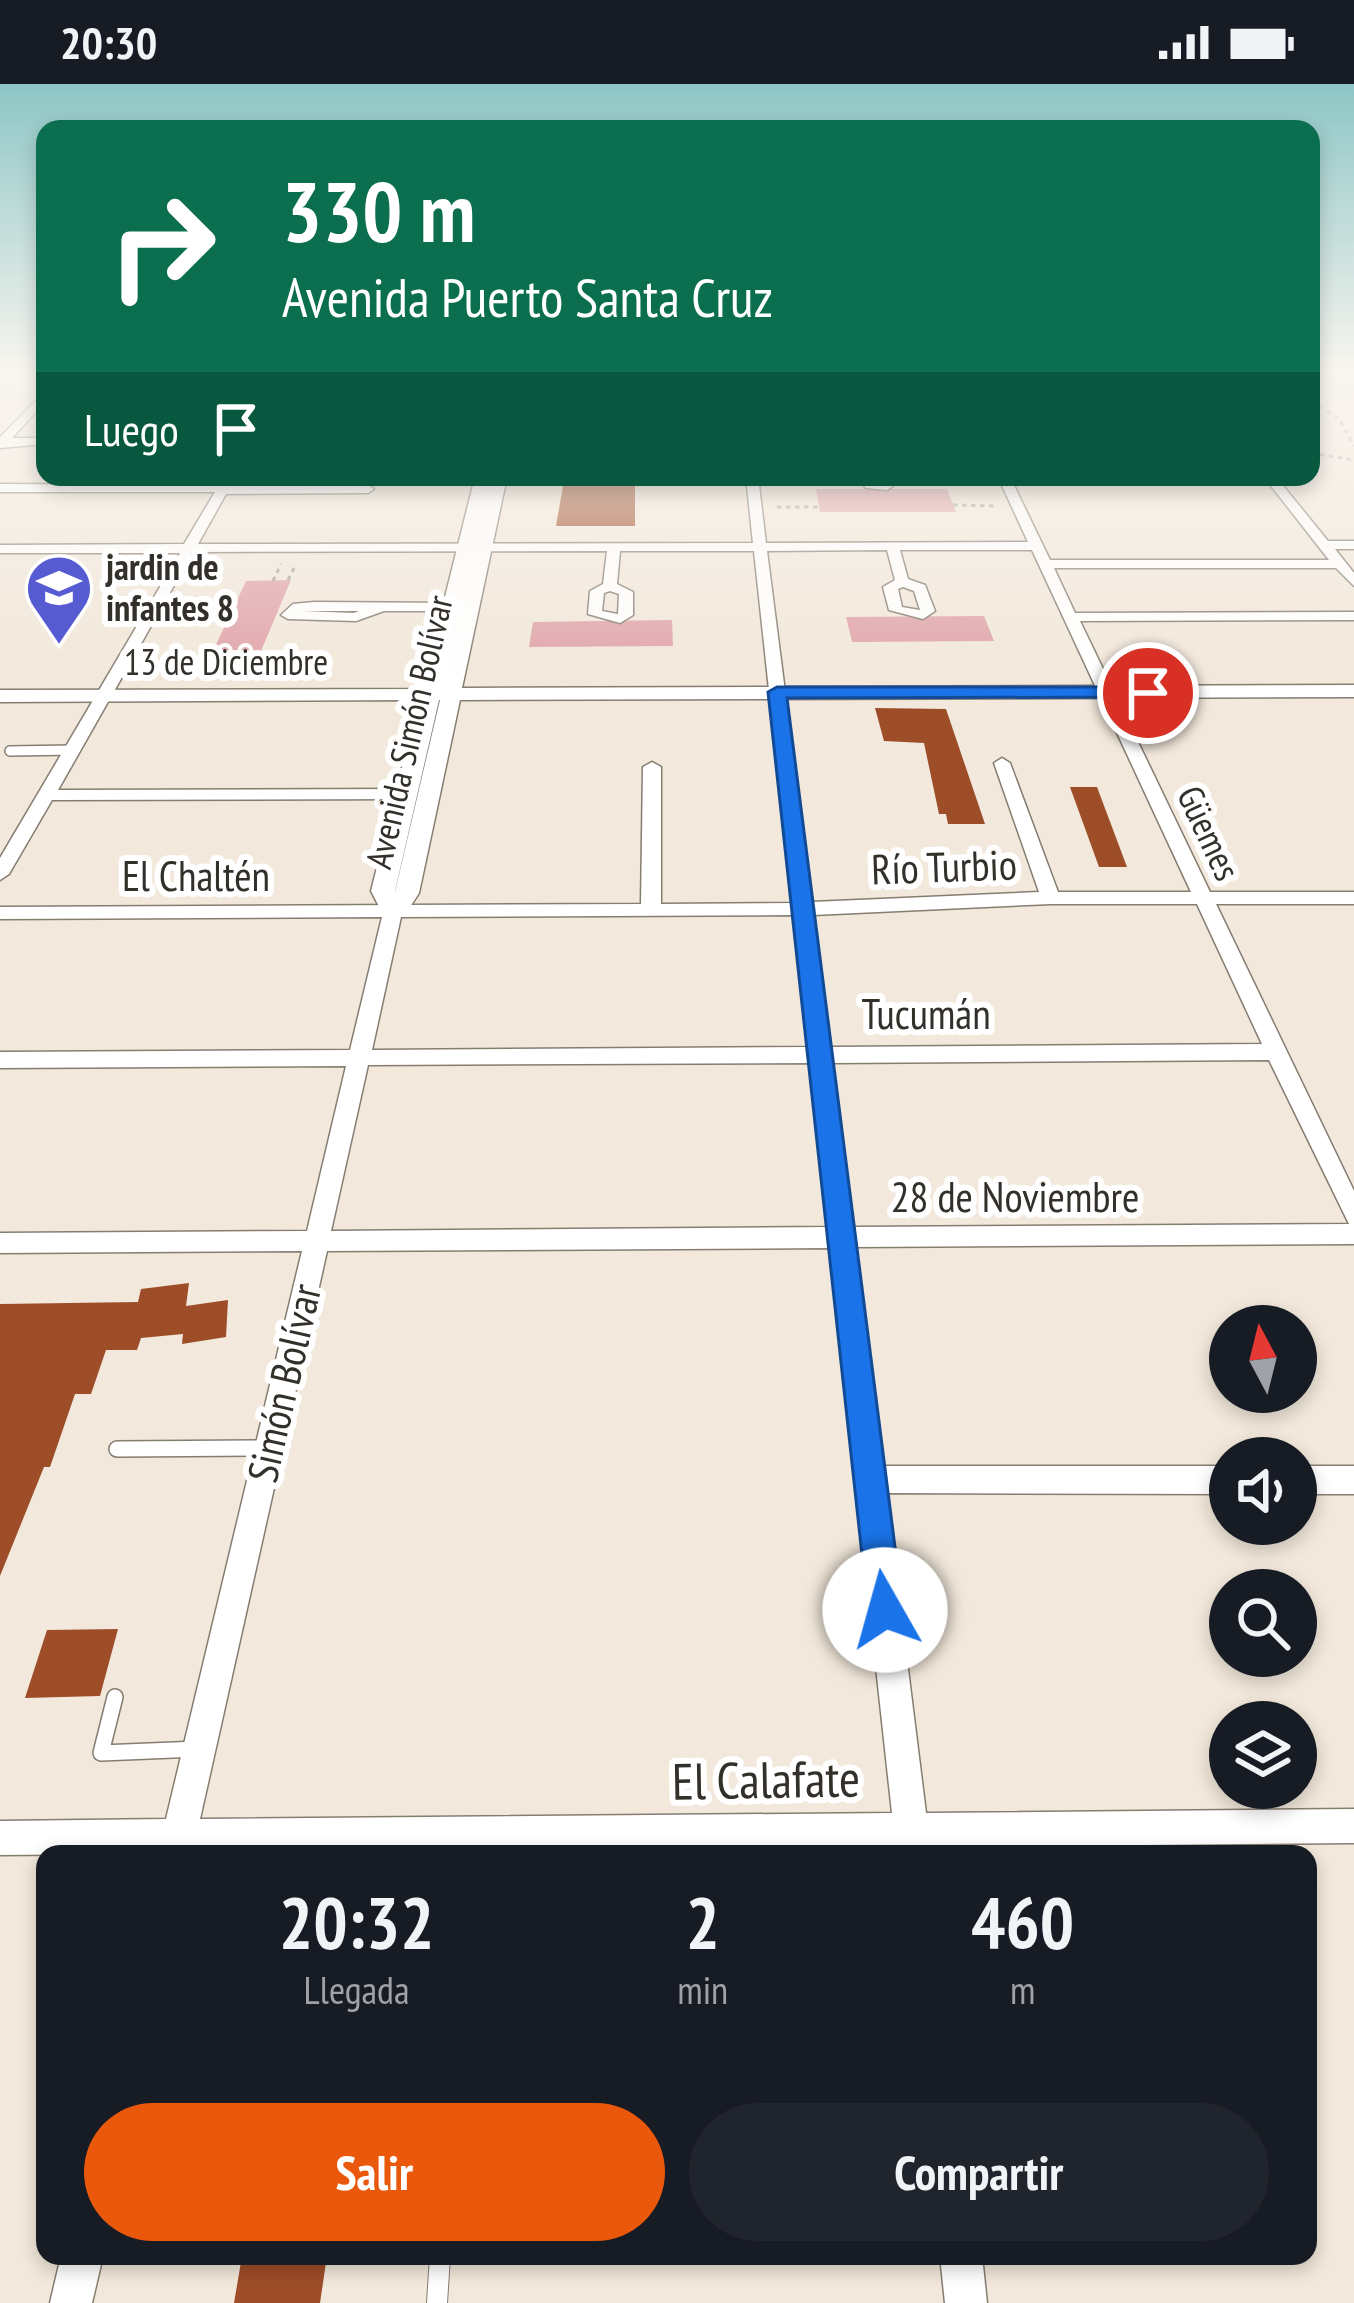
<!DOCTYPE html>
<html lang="es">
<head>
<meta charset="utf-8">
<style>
	:root { --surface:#171b24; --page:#20242c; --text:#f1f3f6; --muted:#9ea1a6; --accent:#ea580c }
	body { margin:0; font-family:"PT Sans Narrow",sans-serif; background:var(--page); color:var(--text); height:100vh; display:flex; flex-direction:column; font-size:45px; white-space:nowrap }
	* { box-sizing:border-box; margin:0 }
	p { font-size:39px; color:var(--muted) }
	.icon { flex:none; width:66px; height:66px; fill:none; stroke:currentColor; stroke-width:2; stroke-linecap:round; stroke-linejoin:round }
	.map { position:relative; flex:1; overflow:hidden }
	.drawer { position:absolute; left:36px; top:1761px; width:1281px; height:420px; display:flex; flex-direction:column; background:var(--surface); border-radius:24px; box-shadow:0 6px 18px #0003 }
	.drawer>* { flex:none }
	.banner { position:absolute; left:36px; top:36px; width:1284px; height:366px; border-radius:24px; box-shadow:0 6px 18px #0003; background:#0b6e4f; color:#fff; overflow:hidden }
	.needle { width:78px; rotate:353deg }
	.tools { position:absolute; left:1209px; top:1221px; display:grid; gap:24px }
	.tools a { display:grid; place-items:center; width:108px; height:108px; border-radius:50%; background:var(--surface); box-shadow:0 6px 18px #0003; font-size:60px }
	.pin { position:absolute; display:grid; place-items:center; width:102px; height:102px; color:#fff; margin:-51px; border:6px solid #fff; border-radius:50%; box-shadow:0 3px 12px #0007 }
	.me { position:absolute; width:132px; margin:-66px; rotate:353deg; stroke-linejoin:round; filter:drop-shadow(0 0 9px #0008) }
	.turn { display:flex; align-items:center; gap:42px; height:252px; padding:0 48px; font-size:54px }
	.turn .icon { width:156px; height:156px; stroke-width:2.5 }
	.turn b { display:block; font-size:84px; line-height:102px }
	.then { display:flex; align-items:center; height:114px; padding:0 48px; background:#0003; gap:24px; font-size:45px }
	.eta { display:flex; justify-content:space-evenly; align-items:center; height:204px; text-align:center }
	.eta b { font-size:72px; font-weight:800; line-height:84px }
	.primary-button { display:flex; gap:24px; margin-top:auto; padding:24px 48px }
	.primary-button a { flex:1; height:138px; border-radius:72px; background:var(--accent); color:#fff; font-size:48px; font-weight:800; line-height:138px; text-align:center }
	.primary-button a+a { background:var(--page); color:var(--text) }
	.status { display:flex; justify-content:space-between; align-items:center; height:84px; padding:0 60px; background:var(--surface); direction:ltr }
	.status svg { height:33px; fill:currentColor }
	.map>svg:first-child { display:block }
</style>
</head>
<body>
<div class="status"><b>20:30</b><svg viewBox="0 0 49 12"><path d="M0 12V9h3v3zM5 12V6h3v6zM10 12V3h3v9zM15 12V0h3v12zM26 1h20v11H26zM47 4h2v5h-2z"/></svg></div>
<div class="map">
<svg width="1354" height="2219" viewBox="0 0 1354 2219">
	<rect width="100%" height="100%" fill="#f2e8db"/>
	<g fill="#e0a4aa">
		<path d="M 816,405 L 947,405 L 956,428 L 820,428 Z"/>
		<path d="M 291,496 L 261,567 L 213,567 L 246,497 Z"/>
		<path d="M 984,532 L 994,557 L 852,558 L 846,533 Z"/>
		<path d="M 672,536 L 673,562 L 529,563 L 533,538 Z"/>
	</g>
	<g fill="#9e4d29">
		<path d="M 610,393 L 635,393 L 635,442 L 556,442 L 563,402 L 610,402 Z"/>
		<path d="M 875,624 L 946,625 L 985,740 L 948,740 L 946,730 L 939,730 L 924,659 L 884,657 Z"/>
		<path d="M 1070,703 L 1097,703 L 1127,783 L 1099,783 Z"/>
		<path d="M 189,1199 L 186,1222 L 228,1216 L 226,1253 L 182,1260 L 183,1250 L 141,1254 L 137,1266 L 106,1266 L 91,1310 L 75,1310 L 50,1383 L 44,1383 L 0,1492 L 0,1220 L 138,1218 L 141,1205 Z"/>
		<path d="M 118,1545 L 100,1612 L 25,1614 L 47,1546 Z"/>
		<path d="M 242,2172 L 327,2172 L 320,2219 L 234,2219 Z"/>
	</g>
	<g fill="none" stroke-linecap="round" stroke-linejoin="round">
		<g stroke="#867d71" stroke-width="9">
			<path id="service-far3" d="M 10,667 L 72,666"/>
		</g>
		<g stroke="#867d71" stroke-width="12">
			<path id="service-far2" d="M 10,667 L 72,666"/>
		</g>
		<g stroke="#867d71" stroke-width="18">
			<g id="service-far1">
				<path d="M 117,1365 L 269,1364"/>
				<path d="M 115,1613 L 101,1669 L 198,1665"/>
			</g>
		</g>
		<g stroke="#867d71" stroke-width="22">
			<path id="service" d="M 437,2219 L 440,2172"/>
		</g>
		<g stroke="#867d71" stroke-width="3">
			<g id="minor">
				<path d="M 45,308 L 45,318 L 12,354 L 45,354 L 45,360 L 0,364 L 0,353 Z"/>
				<path d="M 224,393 L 234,393 L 232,401 L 368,401 L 374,405 L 368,409 L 226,410 L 198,460 L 753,459 L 746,393 L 758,393 L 766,459 L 1028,458 L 998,393 L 1010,393 L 1050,476 L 1329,476 L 1264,393 L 1276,393 L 1328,457 L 1354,457 L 1354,465 L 1335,465 L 1354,489 L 1354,502 L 1336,484 L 1054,484 L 1075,529 L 1354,528 L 1354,536 L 1080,537 L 1210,808 L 1354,808 L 1354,820 L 1216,820 L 1354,1107 L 1354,1160 L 855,1163 L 883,1382 L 1230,1382 L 1230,1410 L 886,1409 L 926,1729 L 1354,1725 L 1354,1759 L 931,1763 L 931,1770 L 897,1770 L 896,1763 L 0,1771 L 0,1737 L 166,1735 L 302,1167 L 0,1169 L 0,1149 L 307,1147 L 346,982 L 0,984 L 0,968 L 350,966 L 382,833 L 0,835 L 0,823 L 641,820 L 643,683 L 652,678 L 661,683 L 661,820 L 792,819 L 754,467 L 620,467 L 617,500 L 633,508 L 633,531 L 620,539 L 588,530 L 590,507 L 603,500 L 607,467 L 193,468 L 58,706 L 408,705 L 417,710 L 408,715 L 52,716 L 9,790 L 0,796 L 0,774 L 180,469 L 0,469 L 0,461 L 184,460 L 215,408 L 0,408 L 0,400 L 219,401 ZM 887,466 L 895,496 L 883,503 L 889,526 L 923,535 L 935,527 L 925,501 L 908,495 L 900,466 L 1032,466 L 1191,808 L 1058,808 L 1010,679 L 1002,674 L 994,679 L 1039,808 L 812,818 L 767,467 ZM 903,503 L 914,507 L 920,526 L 902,523 L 898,505 ZM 610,507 L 619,510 L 618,530 L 602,527 L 604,509 ZM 1051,820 L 1197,820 L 1262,960 L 830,963 L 813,831 ZM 794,831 L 808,963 L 372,966 L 401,833 ZM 1269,976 L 1349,1140 L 853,1143 L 832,979 ZM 810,979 L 828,1143 L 331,1147 L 368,981 ZM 830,1164 L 892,1729 L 200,1735 L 327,1167 Z"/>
				<path d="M 856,393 L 882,398 L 883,393 L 895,393 L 893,402 L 887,406 L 866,404 Z"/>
				<path d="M 314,518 L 452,519 L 459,523 L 452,527 L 384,527 L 356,537 L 288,535 L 281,531 L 293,520 ZM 302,527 L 359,527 L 354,529 Z"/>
				<rect x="1296" y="1382" width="58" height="28"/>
				<path d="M 61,2172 L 103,2172 L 92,2219 L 50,2219 Z"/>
				<path d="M 940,2172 L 982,2172 L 987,2219 L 945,2219 Z"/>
			</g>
		</g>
		<g stroke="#867d71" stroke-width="3">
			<path id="tertiary" d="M 475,393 L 491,393 L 442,604 L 491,393 L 507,393 L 462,604 L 1354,601 L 1354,613 L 460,616 L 419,809 C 410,823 403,837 384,832 L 371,807 L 419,616 L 0,618 L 0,606 L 422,605 ZM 439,616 L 440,616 L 395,808 L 395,807 Z"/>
		</g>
		<g stroke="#aea69c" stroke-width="3" stroke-dasharray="4.5 4.5" stroke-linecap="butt">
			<path d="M 1311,318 L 1339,334 L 1354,362"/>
			<path d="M 1311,369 L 1354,376"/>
			<path d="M 953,421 L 995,422"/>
			<path d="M 777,423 L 819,423"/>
			<path d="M 288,496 L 296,480"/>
			<path d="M 273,497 L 281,480"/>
			<path d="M 228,589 L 238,567"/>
			<path d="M 251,589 L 261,567"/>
		</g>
		<use href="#service-far3" stroke="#fff" stroke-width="8"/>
		<use href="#service-far2" stroke="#fff" stroke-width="9"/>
		<use href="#service-far1" stroke="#fff" stroke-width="15"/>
		<use href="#service" stroke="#fff" stroke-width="20"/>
		<use href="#minor" fill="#fff" fill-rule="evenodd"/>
		<use href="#tertiary" fill="#fff" fill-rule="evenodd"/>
	</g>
	<linearGradient id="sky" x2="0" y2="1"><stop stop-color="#8dc6c6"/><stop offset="0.48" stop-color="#f9f5ef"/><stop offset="1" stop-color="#f9f5ef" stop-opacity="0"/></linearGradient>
	<rect width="1354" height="599" fill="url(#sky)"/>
	<path fill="#1a73e8" stroke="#114b97" stroke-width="3" d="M 1148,603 L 1157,609 L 1155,613 L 787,614 L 903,1526 L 898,1539 L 885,1544 L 873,1539 L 868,1526 L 768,608 L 777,603 Z"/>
	<defs>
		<g id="school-pin" transform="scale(3.45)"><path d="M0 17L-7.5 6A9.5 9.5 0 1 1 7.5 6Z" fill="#565bd2" stroke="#fff"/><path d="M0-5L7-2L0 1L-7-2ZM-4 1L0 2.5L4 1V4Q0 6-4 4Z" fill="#fff"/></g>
	</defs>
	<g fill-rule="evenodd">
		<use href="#school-pin" x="59" y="504"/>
	</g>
	<g text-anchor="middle" stroke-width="12" stroke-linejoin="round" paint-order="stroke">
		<g font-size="36" font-weight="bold" fill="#332f2a" stroke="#fff" text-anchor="start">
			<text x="106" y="496">jardin de<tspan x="106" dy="41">infantes 8</tspan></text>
		</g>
		<g font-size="36" fill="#332f2a" stroke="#fff">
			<text x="226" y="591">13 de Diciembre</text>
			<text transform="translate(409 648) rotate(-77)" y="13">Avenida Simón Bolívar</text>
			<text transform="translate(1209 749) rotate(65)" y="13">Güemes</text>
		</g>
		<g font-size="42" fill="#332f2a" stroke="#fff">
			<text transform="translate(944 783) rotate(-2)" y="15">Río Turbio</text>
			<text x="196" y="807">El Chaltén</text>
			<text x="926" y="945">Tucumán</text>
			<text x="1015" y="1128">28 de Noviembre</text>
			<text transform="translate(284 1299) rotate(-77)" y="15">Simón Bolívar</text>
		</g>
		<g font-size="51" fill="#332f2a" stroke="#fff">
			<text transform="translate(766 1696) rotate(-1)" y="18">El Calafate</text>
		</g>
	</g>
</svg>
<div class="tools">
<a><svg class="needle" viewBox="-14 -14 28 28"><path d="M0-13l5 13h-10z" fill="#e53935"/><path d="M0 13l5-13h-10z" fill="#9ea1a6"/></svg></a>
<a><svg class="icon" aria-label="sound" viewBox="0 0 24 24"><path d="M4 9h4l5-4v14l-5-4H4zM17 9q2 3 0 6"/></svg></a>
<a><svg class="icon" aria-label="search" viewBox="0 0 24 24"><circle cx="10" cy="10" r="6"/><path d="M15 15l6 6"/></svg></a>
<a><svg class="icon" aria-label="layers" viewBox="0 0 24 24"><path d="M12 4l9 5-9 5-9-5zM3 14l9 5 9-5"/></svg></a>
</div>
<div class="pin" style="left:1148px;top:609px;background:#d93025"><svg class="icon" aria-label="arrive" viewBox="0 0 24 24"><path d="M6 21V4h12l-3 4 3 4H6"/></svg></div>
<svg class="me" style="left:885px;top:1526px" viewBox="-20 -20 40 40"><circle r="19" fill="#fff"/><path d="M0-13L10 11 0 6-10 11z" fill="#1a73e8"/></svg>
<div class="banner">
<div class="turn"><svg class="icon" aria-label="right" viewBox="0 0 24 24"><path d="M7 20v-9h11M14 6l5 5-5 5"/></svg><div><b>330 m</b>Avenida Puerto Santa Cruz</div></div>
<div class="then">Luego<svg class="icon" aria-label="arrive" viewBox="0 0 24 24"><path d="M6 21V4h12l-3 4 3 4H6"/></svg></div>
</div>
<section class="drawer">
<div class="eta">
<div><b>20:32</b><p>Llegada</p></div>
<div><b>2</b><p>min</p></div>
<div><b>460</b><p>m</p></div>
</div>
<div class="primary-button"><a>Salir</a><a>Compartir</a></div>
</section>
</div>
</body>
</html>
